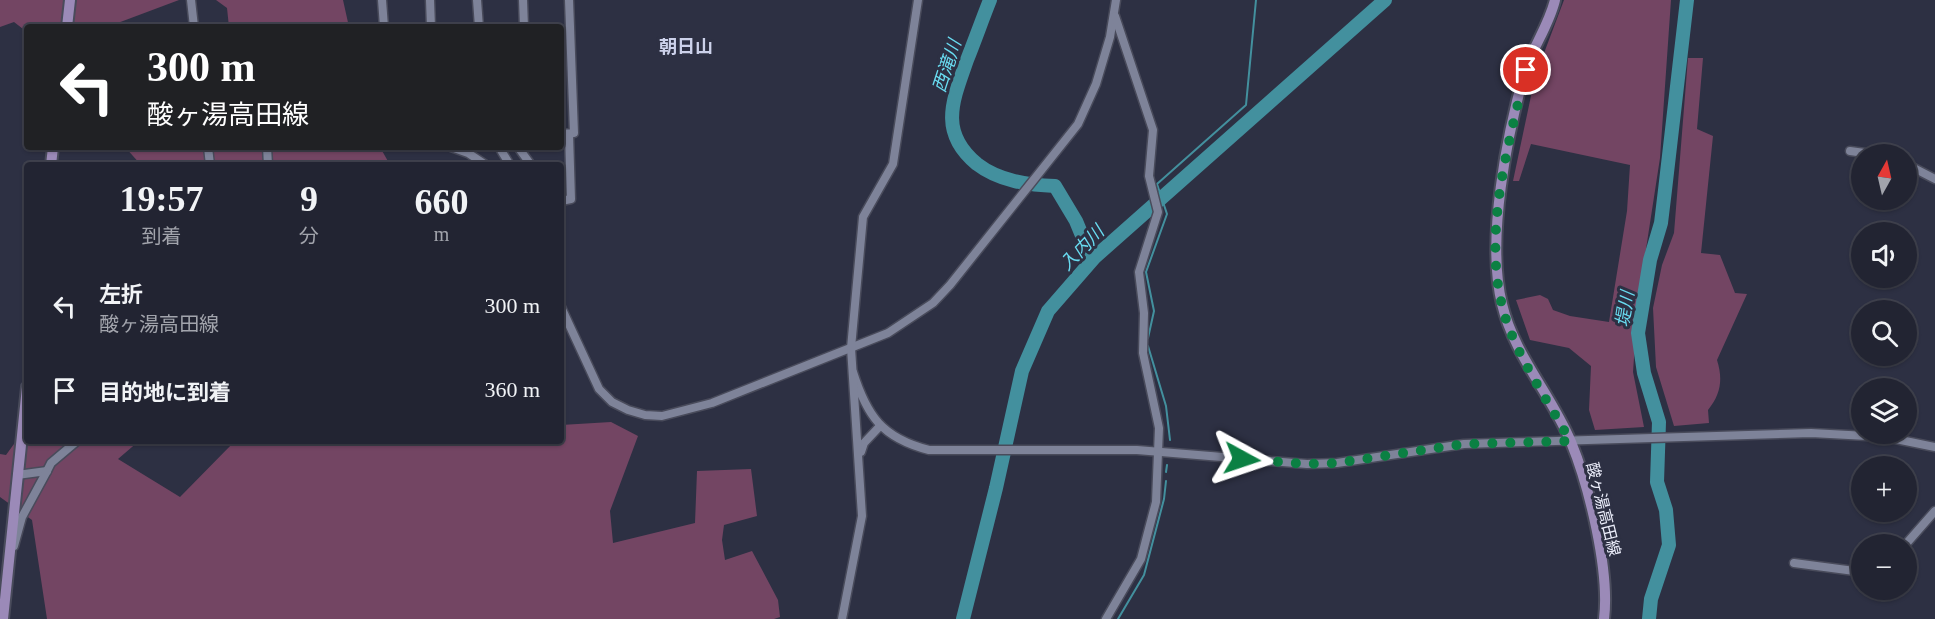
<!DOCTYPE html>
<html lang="ja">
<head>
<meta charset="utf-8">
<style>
	:root { --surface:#222432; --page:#2a2c3a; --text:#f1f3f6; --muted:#a2a4ac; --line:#3f414d }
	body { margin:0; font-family:"Times New Roman","Noto Sans JP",serif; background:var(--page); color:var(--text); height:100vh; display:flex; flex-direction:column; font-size:22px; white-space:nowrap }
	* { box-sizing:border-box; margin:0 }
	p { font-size:20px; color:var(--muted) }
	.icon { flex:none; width:33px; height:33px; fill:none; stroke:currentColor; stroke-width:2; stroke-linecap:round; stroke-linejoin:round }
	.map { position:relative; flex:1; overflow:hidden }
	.drawer { position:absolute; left:24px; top:162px; width:540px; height:282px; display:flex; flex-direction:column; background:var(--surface); border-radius:6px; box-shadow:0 2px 4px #0004,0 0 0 2px var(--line) }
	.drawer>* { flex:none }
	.banner { position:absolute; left:24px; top:24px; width:540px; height:126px; border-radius:6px; box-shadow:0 2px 4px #0004,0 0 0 2px var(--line); background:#202124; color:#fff; overflow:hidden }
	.needle { width:39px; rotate:8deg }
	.tools { position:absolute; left:1851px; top:144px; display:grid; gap:12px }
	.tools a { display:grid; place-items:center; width:66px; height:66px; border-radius:50%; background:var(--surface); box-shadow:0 2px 4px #0004,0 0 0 2px var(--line); font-size:30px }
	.pin { position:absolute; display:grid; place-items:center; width:51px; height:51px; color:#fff; margin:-26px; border:3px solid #fff; border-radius:50%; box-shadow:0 2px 6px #0007 }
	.me { position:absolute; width:66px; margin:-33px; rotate:95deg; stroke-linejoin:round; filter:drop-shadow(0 0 4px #0008) }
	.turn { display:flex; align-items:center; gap:21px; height:126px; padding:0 24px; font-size:27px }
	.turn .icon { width:78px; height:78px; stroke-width:2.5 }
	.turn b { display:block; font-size:42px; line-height:51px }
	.eta { display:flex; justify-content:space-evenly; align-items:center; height:102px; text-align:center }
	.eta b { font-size:36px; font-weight:700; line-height:42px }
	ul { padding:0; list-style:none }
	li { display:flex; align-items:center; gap:18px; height:84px; padding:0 24px }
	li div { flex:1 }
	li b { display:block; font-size:22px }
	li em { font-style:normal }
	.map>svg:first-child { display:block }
</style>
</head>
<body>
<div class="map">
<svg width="1935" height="619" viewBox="0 0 1935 619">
	<rect width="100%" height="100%" fill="#2d3043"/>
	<g fill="#734563">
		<path d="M 0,0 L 179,0 L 115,24 L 115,27 L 27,27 L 27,32 L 14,22 L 0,27 Z"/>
		<path d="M 216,0 L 343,0 L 349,27 L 229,27 L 227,8 Z"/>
		<path d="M 1564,0 L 1671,0 L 1660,158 L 1638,301 L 1633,372 L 1644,427 L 1595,430 L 1589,410 L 1591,366 L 1569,348 L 1530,340 L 1516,300 L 1540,295 L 1548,299 L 1553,310 L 1570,316 L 1609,322 L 1627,211 L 1630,165 L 1531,144 L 1519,181 L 1513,181 L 1535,77 Z"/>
		<path d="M 1688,58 L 1703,58 L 1697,129 L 1713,136 L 1701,253 L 1720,255 L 1735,293 L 1747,294 L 1717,360 C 1723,379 1721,394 1708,410 L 1709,423 L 1674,426 L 1656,367 L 1653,308 L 1662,265 L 1674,233 Z"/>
		<path d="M 125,147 L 380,147 L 390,165 L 141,165 Z"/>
		<path d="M 611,422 L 638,436 L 610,511 L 613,543 L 695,523 L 697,471 L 751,469 L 757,516 L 724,525 L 722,540 L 725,560 L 752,551 L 778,600 L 780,617 L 774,619 L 47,619 L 32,520 L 0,497 L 0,454 L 6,455 L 27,426 L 27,441 L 139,441 L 118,459 L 180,497 L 235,441 L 561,441 L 561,425 Z"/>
	</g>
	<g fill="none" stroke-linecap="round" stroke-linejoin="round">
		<g stroke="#43909e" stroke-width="2">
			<path d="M 1148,338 L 1154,311 L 1146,272 L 1167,214 L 1157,184 L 1246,105 L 1256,0"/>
			<path d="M 1148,346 L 1166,406 L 1170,440"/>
			<path d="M 1166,472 L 1167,465"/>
			<path d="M 1118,619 L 1144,575 L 1164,499 L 1166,481"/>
		</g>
		<g stroke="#43909e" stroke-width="14">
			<path d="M 990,0 C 982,20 975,40 967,60 C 953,100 938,132 977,164 C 999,181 1028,185 1055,186 L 1076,221 L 1088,250"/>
			<path d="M 963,619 L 996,488 L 1022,371 L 1048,311 L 1095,257 L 1385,0"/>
			<path d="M 1649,619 L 1651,599 L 1669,545 L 1666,510 L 1657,482 L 1659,422 L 1644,373 L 1638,333 L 1650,260 L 1661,223 L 1665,190 L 1687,0"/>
		</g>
		<g stroke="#494b5b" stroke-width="11">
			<g id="minor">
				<path d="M 191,0 L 194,27"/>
				<path d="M 382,0 L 384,27"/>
				<path d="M 430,0 L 431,27"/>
				<path d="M 477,0 L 479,27"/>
				<path d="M 523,0 L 524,27"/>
				<path d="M 561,134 L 574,133 L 569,0"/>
				<path d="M 208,147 L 210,165"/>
				<path d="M 267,147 L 268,165"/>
				<path d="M 451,147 L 468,153 L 486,165"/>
				<path d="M 499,147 L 510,165"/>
				<path d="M 518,147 L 531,165"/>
				<path d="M 1850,151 L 1872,154"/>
				<path d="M 1906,164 L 1935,179"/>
				<path d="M 561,201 L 571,199 L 569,134"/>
				<path d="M 561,307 L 599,389 L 612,402 L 628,410 L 645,415 L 662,416 L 712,403 L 888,333 L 933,303 L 950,285 L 1078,124 L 1096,84 L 1110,37 L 1116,0"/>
				<path d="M 853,372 C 867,416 882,438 929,450 L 1137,450 L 1307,464 L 1337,463 L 1464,444 L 1811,433 L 1886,437 L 1935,447"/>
				<path d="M 861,452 L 864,443 L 880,426"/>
				<path d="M 17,475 L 47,471"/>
				<path d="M 1906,544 L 1935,511"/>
				<path d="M 14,546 L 22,517 L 47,471 L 51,463 L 77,441"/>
				<path d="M 1794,563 L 1862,572"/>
				<path d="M 1883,596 L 1885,590"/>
				<path d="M 842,619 L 862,516 L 851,348 L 863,217 L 893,164 L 918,0"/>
				<path d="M 1106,619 L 1141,559 L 1147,536 L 1156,502 L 1159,428 L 1143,353 L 1144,313 L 1139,272 L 1158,212 L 1149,176 L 1153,130 L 1115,16"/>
			</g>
		</g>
		<g stroke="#494b5b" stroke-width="14">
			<g id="major">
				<path d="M 1555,0 C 1549,25 1533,47 1525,71 C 1507,134 1486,240 1502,304 C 1514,355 1551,394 1571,442 C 1589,486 1610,571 1604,619"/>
				<path d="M 67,27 L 70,0"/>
				<path d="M 51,165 L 53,147"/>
				<path d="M 3,619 L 27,387"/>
			</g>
		</g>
		<use href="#minor" stroke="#7e8399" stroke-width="8"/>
		<use href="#major" stroke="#9b8ab8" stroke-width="10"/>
	</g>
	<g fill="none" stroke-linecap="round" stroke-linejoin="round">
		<path stroke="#0b8043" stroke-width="10" stroke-dasharray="0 18" d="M 1242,459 L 1307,464 L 1337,463 L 1464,444 L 1570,441 C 1550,404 1524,367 1509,328 C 1478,246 1507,152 1526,70"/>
	</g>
	<g text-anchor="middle" stroke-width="6" stroke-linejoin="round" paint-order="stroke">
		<g font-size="16" fill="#eceefb" stroke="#2d3043">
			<text transform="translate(1604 509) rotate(76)" y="6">酸ヶ湯高田線</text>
		</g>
		<g font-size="18" font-weight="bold" fill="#ccd1ea" stroke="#2d3043">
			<text x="686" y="53">朝日山</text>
		</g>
		<g font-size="18" font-style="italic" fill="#69dcf1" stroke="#2d3043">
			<text transform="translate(947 66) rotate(-72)" y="6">西滝川</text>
			<text transform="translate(1082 248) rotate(-46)" y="6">入内川</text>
			<text transform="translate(1625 309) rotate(-81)" y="6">堤川</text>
		</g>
	</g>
</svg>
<div class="tools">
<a><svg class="needle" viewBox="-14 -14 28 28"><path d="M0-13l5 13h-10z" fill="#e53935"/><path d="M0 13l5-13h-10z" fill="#a2a4ac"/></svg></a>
<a><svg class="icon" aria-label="sound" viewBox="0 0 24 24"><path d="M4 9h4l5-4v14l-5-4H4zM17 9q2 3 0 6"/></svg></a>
<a><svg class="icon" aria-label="search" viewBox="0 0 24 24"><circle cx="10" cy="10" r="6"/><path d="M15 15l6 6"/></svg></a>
<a><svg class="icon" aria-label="layers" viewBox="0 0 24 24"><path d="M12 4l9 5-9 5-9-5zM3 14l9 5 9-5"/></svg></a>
<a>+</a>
<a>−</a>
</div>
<div class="pin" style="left:1526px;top:70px;background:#d93025"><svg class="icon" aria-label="arrive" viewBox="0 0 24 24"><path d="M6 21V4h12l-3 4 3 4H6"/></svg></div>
<svg class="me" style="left:1242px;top:459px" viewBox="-20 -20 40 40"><path d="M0-17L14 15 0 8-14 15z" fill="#0b8043" stroke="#fff" stroke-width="4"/></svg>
<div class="banner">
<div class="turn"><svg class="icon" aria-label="left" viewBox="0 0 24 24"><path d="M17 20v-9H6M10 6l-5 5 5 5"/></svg><div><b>300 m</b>酸ヶ湯高田線</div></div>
</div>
<section class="drawer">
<div class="eta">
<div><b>19:57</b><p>到着</p></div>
<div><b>9</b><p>分</p></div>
<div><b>660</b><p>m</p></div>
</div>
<ul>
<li><svg class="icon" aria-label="left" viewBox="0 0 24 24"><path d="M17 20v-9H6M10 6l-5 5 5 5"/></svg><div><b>左折</b><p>酸ヶ湯高田線</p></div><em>300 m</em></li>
<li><svg class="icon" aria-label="arrive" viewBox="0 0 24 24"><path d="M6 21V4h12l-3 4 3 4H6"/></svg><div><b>目的地に到着</b></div><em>360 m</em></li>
</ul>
</section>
</div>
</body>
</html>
